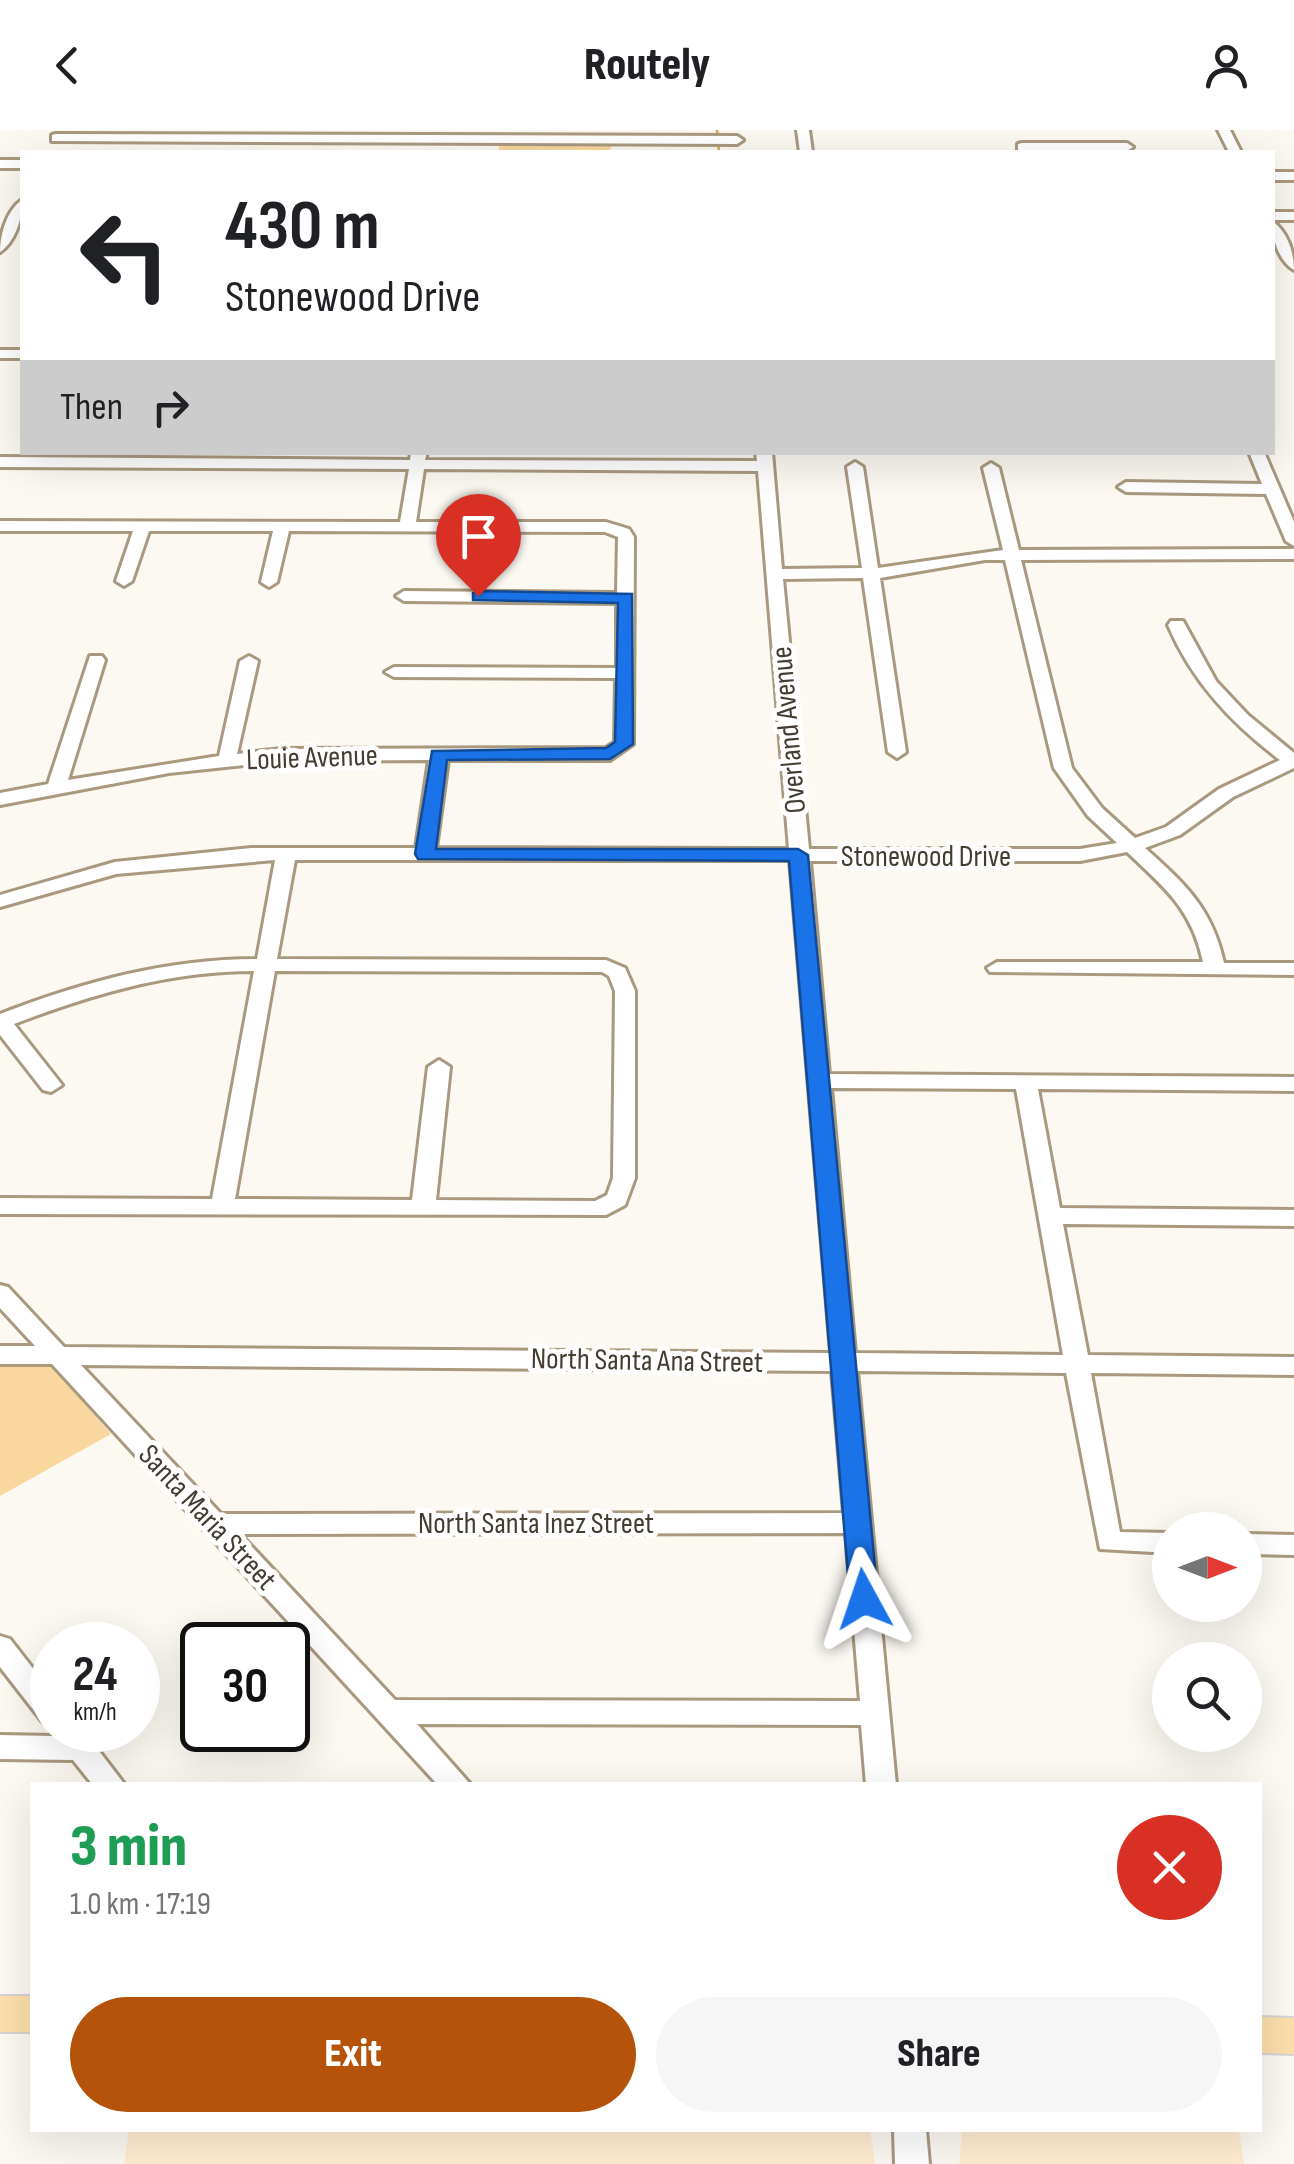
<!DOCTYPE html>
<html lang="en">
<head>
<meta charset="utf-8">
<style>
	:root { --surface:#fff; --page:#f6f6f6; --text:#202124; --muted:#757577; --accent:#b45309 }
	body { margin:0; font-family:"Sofia Sans Condensed",sans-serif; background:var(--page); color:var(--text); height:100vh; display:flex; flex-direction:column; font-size:38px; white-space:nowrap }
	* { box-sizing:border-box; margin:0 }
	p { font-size:32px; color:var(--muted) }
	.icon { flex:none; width:55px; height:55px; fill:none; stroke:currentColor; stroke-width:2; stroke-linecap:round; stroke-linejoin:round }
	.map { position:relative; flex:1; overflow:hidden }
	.details { position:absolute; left:30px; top:1652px; width:1232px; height:350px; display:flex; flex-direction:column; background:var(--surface); border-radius:0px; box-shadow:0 10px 40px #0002 }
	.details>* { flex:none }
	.guide { position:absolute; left:20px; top:20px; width:1255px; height:305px; border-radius:0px; box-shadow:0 10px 40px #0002; background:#fff; color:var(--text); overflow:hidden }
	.needle { width:65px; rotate:90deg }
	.fabs { position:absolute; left:1152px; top:1382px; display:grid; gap:20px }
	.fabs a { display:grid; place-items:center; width:110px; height:110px; border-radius:50%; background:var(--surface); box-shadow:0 10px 40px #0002; font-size:50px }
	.speed { position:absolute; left:30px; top:1492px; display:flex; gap:20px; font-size:50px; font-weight:700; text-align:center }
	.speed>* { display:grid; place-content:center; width:130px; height:130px; border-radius:50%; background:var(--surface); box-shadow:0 10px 40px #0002; line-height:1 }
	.speed small { font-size:25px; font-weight:400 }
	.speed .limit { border:5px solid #111; border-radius:15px; background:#fff; color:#111 }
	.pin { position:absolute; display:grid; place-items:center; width:85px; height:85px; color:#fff; margin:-102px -42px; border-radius:50% 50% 50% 0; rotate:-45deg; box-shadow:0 0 10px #0007 }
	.pin .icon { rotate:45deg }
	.me { position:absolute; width:110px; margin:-55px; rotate:355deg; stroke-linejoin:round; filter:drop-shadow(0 0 8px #0008) }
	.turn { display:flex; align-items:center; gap:35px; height:210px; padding:0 40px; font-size:45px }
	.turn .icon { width:130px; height:130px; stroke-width:2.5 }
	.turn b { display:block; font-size:70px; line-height:85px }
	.then { display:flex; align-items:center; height:95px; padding:0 40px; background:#0003; gap:20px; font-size:38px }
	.round { display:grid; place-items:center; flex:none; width:105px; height:105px; border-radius:52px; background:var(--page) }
	.overview { display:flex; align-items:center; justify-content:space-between; height:170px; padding:0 40px }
	h1 { font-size:60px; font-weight:800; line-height:75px; color:#1e9e55 }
	.action { display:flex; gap:20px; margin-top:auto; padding:20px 40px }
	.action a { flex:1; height:115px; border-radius:60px; background:var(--accent); color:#fff; font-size:40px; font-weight:800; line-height:115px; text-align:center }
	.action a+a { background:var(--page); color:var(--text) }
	header { display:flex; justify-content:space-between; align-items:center; height:130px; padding:0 40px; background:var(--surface); font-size:45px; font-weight:800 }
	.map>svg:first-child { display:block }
</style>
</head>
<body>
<header><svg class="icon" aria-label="back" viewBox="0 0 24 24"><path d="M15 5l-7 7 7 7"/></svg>Routely<svg class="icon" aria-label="person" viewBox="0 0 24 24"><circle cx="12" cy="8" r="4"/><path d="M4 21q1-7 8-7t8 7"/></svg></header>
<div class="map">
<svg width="1294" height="2034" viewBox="0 0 1294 2034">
	<rect width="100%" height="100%" fill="#fcf9f3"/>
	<g fill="#ffedd1">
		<path d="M 129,2000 L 870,2000 L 875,2034 L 124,2034 Z"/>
		<path d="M 962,2000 L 1239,2000 L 1244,2034 L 959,2034 Z"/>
	</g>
	<g fill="#fad79e">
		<path d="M 500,12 L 612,13 L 610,22 L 498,22 Z"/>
		<path d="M 0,1236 L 53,1237 L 111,1304 L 0,1366 Z"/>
	</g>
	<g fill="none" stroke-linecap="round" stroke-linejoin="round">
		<path stroke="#daa64b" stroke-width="2.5" d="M 717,0 L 719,22"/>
		<g stroke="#a9997f" stroke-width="6">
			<g id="minor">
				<path d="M 797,0 L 809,0 L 812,22 L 800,22 Z"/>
				<path d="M 1218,0 L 1230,0 L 1241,22 L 1229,22 Z"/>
				<path d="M 56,4 L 737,6 L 743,10 L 737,14 L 52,11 L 52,5 Z"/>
				<path d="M 1022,13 L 1127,13 L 1133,17 L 1127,21 L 1018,20 L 1018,14 Z"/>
				<rect x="0" y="30" width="22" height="8"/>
				<rect x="1272" y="42" width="22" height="8"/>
				<path d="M 22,70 C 23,87 15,112 0,122 C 0,104 7,80 22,70 Z"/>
				<rect x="1272" y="82" width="22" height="8"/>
				<path d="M 1272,91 C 1287,101 1294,122 1294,140 C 1279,131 1272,109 1272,91 Z"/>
				<rect x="0" y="220" width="22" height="8"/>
				<path d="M 411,322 L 427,322 L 425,330 L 757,331 L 756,322 L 772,322 L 782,439 L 862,438 L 847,337 L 855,332 L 863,337 L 878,438 L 1003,420 L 983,338 L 991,333 L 999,338 L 1019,420 L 1294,419 L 1294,429 L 1021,430 L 1072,638 L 1102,678 L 1135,708 L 1166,697 L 1219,659 L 1280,630 C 1231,593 1192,551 1168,495 L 1171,491 L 1183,491 L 1216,551 L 1248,585 L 1294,623 L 1294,638 L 1233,667 L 1180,705 L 1145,718 C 1185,754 1212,778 1224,833 L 1294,833 L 1294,845 L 990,842 L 987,838 L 997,832 L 1203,832 C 1192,779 1165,758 1127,722 L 1080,731 L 810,731 L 829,944 L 1294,947 L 1294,961 L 1038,959 L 1060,1078 L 1294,1080 L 1294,1096 L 1063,1094 L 1088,1225 L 1294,1227 L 1294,1245 L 1091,1243 L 1120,1402 L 1170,1403 L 1170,1423 L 1100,1419 L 1066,1243 L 857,1241 L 896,1655 L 866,1655 L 861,1595 L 417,1594 L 471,1655 L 438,1655 L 52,1234 L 0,1234 L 0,1216 L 35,1216 L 0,1178 L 0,1155 L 8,1157 L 64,1217 L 831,1223 L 790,730 L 295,730 L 277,829 L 606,830 L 625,838 L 635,861 L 635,1048 L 625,1075 L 606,1085 L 0,1084 L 0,1068 L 212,1069 L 254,841 C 170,841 92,864 14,894 L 62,955 L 51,962 L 43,960 L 0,905 L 0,884 C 83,852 167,829 257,829 L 275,730 L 116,744 L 0,777 L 0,765 L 115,732 L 251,718 L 416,718 L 429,630 L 282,631 L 169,643 L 0,675 L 0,663 L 48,654 L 90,526 L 102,526 L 105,530 L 68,650 L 219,626 L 240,531 L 249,526 L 258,531 L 237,624 L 282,619 L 606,618 L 615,612 L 616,548 L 394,547 L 385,542 L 394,537 L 617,538 L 617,473 L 404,471 L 396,466 L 404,461 L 617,463 L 618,407 L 605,402 L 289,401 L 277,452 L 269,457 L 261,452 L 273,401 L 149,401 L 132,451 L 124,456 L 116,451 L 133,401 L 0,401 L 0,391 L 400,392 L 409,339 L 0,337 L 0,327 L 410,330 ZM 424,339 L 758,341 L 789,719 L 436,718 L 448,630 L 610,630 L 633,614 L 634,407 L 629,399 L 606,392 L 416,392 ZM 985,430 L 1005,430 L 1054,638 L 1088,686 L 1117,713 L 1080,719 L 809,719 L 783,449 L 863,448 L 888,622 L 897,628 L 906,622 L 880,448 ZM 275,841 L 602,842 L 609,846 L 615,861 L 613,1048 L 607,1065 L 595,1071 L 436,1070 L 450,937 L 439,930 L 428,937 L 412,1070 L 235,1069 ZM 831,958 L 1016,959 L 1063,1225 L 855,1223 ZM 81,1235 L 832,1241 L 844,1383 L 221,1384 ZM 846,1403 L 860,1571 L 395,1570 L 240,1404 Z"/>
				<path d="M 1249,322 L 1264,322 L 1294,392 L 1294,416 L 1286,411 L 1266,364 L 1126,362 L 1118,357 L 1126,352 L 1262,354 Z"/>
				<path d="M 1245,1404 L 1294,1405 L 1294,1425 L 1245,1424 Z"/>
				<path d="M 0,1506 L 10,1509 L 52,1563 L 52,1595 L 42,1591 L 0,1537 Z"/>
				<path d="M 52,1598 L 83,1600 L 125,1655 L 93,1655 L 73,1630 L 0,1629 L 0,1605 L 54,1606 Z"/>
				<path d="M 894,2000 L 926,2000 L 929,2034 L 895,2034 Z"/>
			</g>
		</g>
		<g stroke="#d6d4d2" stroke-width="4">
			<g id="major">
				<rect x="0" y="1866" width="32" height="36"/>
				<path d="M 1260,1887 L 1294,1888 L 1294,1924 L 1260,1923 Z"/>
			</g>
		</g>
		<use href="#minor" fill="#fff" fill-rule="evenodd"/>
		<use href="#major" fill="#fddfac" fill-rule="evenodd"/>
	</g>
	<path fill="#1a73e8" stroke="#114b97" stroke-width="2.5" d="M 478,461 L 632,464 L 633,614 L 610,629 L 447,630 L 436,719 L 798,719 L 808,725 L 878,1469 L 873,1477 L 864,1480 L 854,1477 L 850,1469 L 789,731 L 418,729 L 415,724 L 432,621 L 606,618 L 615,612 L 618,473 L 473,470 L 473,463 Z"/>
	<g text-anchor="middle" stroke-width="10" stroke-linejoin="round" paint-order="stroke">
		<g font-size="30" fill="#433c31" stroke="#fff">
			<text transform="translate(788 600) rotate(-95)" y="10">Overland Avenue</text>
			<text transform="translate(312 627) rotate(-2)" y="10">Louie Avenue</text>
			<text x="926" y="736">Stonewood Drive</text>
			<text transform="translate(647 1230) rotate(1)" y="10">North Santa Ana Street</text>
			<text transform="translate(208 1387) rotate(47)" y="10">Santa Maria Street</text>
			<text x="536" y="1403">North Santa Inez Street</text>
		</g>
	</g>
</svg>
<div class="fabs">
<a><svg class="needle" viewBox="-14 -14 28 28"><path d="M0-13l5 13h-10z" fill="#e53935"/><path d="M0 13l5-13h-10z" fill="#757577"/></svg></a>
<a><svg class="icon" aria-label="search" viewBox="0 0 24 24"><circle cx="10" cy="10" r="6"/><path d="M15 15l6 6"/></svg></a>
</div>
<div class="speed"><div>24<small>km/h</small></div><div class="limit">30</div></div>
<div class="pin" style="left:478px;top:466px;background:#d93025"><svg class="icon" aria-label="arrive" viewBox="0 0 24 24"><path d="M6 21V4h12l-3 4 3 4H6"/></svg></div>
<svg class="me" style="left:864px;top:1469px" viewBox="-20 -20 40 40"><path d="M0-17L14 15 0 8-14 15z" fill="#1a73e8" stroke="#fff" stroke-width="4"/></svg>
<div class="guide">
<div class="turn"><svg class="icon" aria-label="left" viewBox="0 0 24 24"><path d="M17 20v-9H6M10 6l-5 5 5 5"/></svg><div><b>430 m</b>Stonewood Drive</div></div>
<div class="then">Then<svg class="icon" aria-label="right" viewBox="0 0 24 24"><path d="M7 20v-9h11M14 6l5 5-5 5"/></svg></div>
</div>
<section class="details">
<div class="overview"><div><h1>3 min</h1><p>1.0 km · 17:19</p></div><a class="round" style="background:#d93025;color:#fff"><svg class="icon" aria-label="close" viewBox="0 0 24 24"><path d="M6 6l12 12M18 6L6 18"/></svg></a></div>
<div class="action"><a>Exit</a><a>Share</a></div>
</section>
</div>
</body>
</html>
